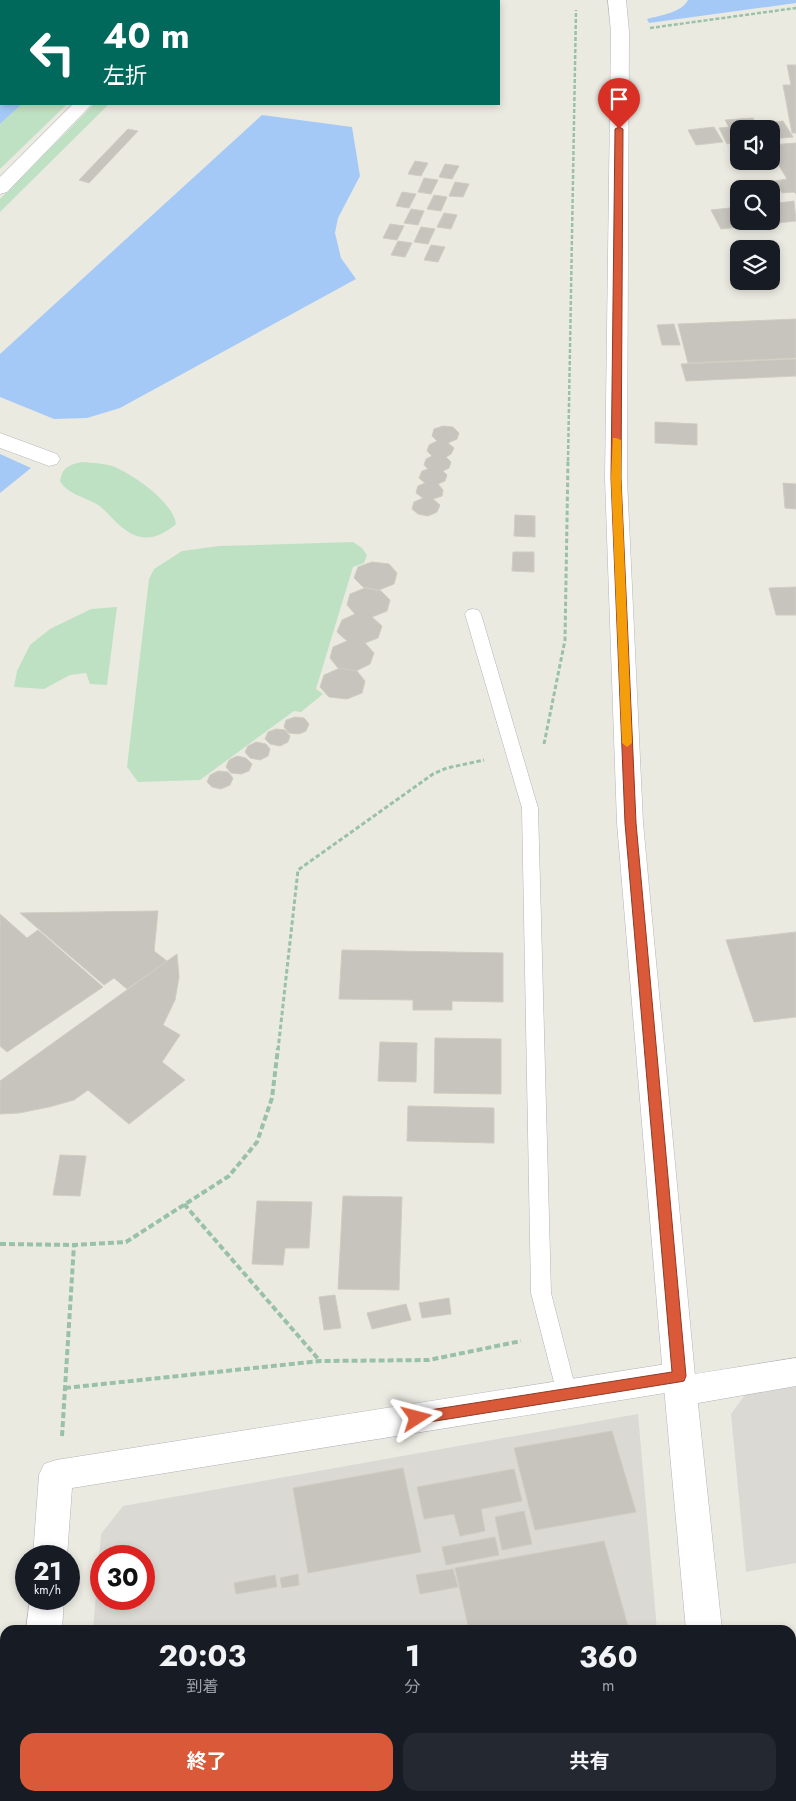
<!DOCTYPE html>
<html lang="ja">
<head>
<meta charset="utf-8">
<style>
	:root { --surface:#171b24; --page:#242831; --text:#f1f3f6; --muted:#9ea1a6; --accent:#da5938 }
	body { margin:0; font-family:Jost,"Noto Sans JP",sans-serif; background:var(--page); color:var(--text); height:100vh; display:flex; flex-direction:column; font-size:19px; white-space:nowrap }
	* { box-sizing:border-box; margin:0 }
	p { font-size:16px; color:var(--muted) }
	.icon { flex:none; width:28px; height:28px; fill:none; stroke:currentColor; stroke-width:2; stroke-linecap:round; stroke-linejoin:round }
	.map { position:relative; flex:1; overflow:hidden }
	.panel { position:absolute; left:0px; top:1625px; width:796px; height:176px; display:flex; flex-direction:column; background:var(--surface); border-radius:15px 15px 0 0; box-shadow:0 2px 8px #0003 }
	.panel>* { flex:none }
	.banner { position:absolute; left:0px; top:0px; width:500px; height:105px; box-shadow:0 2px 8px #0003; background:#00695c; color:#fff; overflow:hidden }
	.controls { position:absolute; left:730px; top:120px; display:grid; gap:10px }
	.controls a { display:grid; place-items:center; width:50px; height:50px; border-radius:10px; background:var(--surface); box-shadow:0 2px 8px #0003; font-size:25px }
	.speed { position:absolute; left:15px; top:1545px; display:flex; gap:10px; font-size:25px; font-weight:700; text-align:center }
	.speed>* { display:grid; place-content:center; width:65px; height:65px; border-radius:50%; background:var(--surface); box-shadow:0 2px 8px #0003; line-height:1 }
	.speed small { font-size:12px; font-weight:400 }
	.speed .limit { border:8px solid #d22; background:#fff; color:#111 }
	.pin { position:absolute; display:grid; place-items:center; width:42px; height:42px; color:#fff; margin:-51px -21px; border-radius:50% 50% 50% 0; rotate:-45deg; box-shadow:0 0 5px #0007 }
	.pin .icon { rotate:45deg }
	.me { position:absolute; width:55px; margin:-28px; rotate:81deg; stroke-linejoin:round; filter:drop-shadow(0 0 4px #0008) }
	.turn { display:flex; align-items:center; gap:18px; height:105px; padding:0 20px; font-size:22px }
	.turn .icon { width:65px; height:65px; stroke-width:2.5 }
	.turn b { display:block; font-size:35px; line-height:42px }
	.eta { display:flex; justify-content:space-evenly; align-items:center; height:85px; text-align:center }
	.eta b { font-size:30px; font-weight:700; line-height:35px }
	.primary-button { display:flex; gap:10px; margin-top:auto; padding:10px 20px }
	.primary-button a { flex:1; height:58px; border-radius:15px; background:var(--accent); color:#fff; font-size:20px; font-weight:700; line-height:58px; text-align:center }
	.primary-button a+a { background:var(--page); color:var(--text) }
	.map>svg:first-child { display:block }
</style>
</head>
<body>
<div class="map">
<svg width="796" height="1801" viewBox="0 0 796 1801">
	<rect width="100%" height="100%" fill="#ebeae1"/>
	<g fill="#dad9d3" fill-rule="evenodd">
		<path d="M 796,1386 L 796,1563 L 746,1572 L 731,1414 L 745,1395 Z"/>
		<path d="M 638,1414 L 657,1630 L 93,1630 L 101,1534 L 123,1506 ZM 101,1556 L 144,1556 L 144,1599 L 101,1599 Z"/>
		<path d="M 79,1796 L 672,1796 L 673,1801 L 79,1801 Z"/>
	</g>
	<g fill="#bfe1c3">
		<path d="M 22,104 L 67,104 L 0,169 L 0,124 Z"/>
		<path d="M 94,104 L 109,104 L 0,212 L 0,199 Z"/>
		<path d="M 82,462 C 93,463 106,463 117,468 C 136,477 173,502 176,524 C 153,543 136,542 115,521 C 110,516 104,509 98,505 C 85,497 67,494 60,481 C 63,467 68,465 82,462 Z"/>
		<path d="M 353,542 L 362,548 L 367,555 L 364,563 L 353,567 L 316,689 L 323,694 L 301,712 L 294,711 L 200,780 L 138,782 L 127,767 L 149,579 L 154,569 L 182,551 L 219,546 Z"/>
		<path d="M 117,607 L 107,685 L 90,684 L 86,673 L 70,675 L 44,689 L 14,687 L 17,671 L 30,645 L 50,629 L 91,609 Z"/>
	</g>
	<g fill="#a5c9f7">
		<path d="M 0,0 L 145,0 L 1,1 L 1,104 L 22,104 L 0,124 Z"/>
		<path d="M 688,0 L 796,0 L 796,3 L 649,23 L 647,19 C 661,15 681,13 688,0 Z"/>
		<path d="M 262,115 L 352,127 L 360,176 L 338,218 L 335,233 L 341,258 L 356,279 L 120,408 L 87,418 L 54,419 L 0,397 L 0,354 Z"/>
		<path d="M 0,454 L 31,468 L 0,493 Z"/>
	</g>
	<g fill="#c7c4be" stroke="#cfccc0">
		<path d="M 787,65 L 796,65 L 796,133 L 792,133 L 783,85 L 791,85 Z"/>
		<path d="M 753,118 L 756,124 L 783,121 L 793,137 L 771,139 L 771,129 L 739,129 L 739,142 L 727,144 L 719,128 L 729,127 L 725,120 Z"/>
		<path d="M 714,127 L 723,142 L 696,145 L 688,130 Z"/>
		<path d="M 128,129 L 138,131 L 89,183 L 79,180 Z"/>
		<path d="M 796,143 L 796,194 L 794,192 L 782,193 L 775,181 L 787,179 L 771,152 L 771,145 Z"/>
		<path d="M 415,161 L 428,163 L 421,176 L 408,174 Z"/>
		<path d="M 445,164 L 459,166 L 452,179 L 439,177 Z"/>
		<path d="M 424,178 L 438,180 L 431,194 L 418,192 Z"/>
		<path d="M 455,182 L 469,184 L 463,197 L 449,196 Z"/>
		<path d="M 402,192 L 416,194 L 409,208 L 396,206 Z"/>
		<path d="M 434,195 L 447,197 L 441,211 L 427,209 Z"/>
		<path d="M 794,201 L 796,221 L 721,229 L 711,210 L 739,207 L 739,221 L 771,221 L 771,204 Z"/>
		<path d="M 411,209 L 424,211 L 418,225 L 404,223 Z"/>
		<path d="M 444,213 L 457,215 L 451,229 L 437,227 Z"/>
		<path d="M 390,224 L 404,226 L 397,240 L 383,238 Z"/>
		<path d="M 421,227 L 435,229 L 428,244 L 414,242 Z"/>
		<path d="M 398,241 L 412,243 L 405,257 L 391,255 Z"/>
		<path d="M 431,245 L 445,247 L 438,262 L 424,260 Z"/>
		<path d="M 796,319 L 796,358 L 688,363 L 678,324 Z"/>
		<path d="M 674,324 L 680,345 L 662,345 L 657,325 Z"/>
		<path d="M 796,359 L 796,376 L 686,381 L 681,364 Z"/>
		<path d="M 655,422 L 697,424 L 697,445 L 655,443 Z"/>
		<path d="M 443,426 L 453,427 L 459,433 L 457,439 L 448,443 L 454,448 L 451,454 L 446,457 L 451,462 L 449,468 L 443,471 L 447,475 L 445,481 L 438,484 L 443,490 L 442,496 L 433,499 L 440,505 L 437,512 L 428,516 L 418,514 L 412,509 L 414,502 L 423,498 L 416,493 L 418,486 L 425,483 L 419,478 L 422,471 L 428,469 L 424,465 L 426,459 L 432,456 L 427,451 L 429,445 L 437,441 L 432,436 L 434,429 Z"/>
		<path d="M 783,483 L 796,484 L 796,509 L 785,508 Z"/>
		<path d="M 515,515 L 535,516 L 535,537 L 514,536 Z"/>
		<path d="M 513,552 L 534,552 L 534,572 L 512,571 Z"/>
		<path d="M 372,562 L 389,564 L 397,573 L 394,584 L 379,590 L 363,587 L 354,578 L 358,567 Z"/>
		<path d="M 796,587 L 796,615 L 776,615 L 769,588 Z"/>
		<path d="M 365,588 L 381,591 L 390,600 L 387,611 L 372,617 L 382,626 L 378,638 L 365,643 L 374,653 L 370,664 L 356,671 L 338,668 L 330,658 L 333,647 L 347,641 L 337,632 L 342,620 L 355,614 L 347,605 L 350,594 Z"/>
		<path d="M 340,668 L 357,671 L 365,681 L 362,693 L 347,699 L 329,697 L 320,687 L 324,675 Z"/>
		<path d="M 295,717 L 304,718 L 309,724 L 306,731 L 299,734 L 289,733 L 284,727 L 286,720 Z"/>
		<path d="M 276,729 L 285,730 L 290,736 L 288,742 L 280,746 L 270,744 L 265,739 L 268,732 Z"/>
		<path d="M 256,742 L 266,744 L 270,749 L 268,756 L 260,760 L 250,758 L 245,752 L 248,746 Z"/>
		<path d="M 237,756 L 246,758 L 252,764 L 249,771 L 241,774 L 231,773 L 226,767 L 229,760 Z"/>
		<path d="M 218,771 L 228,772 L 233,778 L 230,785 L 221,789 L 212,787 L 207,782 L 210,775 Z"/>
		<path d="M 158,911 L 154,951 L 167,961 L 127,989 L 114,978 L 104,985 L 20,913 Z"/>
		<path d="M 0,914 L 27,938 L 38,930 L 103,987 L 7,1052 L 0,1046 Z"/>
		<path d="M 796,932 L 796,1017 L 754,1022 L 726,940 Z"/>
		<path d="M 342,950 L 503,953 L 503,1002 L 452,1001 L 452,1010 L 413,1010 L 413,1000 L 339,999 Z"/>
		<path d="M 177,954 L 179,977 L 175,1000 L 163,1025 L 180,1035 L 162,1062 L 185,1080 L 129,1124 L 88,1090 L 74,1100 L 49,1107 L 19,1113 L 0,1114 L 0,1081 Z"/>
		<path d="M 435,1038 L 501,1039 L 501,1094 L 434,1093 Z"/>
		<path d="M 380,1042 L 417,1043 L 416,1082 L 378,1081 Z"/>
		<path d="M 408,1106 L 494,1108 L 494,1143 L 407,1141 Z"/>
		<path d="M 60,1155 L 86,1156 L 80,1196 L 53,1195 Z"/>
		<path d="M 343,1196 L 402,1197 L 399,1290 L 338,1289 Z"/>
		<path d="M 257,1201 L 312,1202 L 309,1248 L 285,1248 L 283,1265 L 252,1264 Z"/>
		<path d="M 335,1295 L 341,1328 L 324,1330 L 319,1297 Z"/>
		<path d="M 449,1298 L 451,1314 L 422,1318 L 419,1303 Z"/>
		<path d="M 406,1304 L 411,1320 L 372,1329 L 367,1313 Z"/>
		<path d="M 612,1431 L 636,1512 L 535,1530 L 514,1448 Z"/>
		<path d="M 403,1468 L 421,1552 L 308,1573 L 293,1488 Z"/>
		<path d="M 514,1469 L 522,1501 L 481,1509 L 485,1531 L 460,1536 L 454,1514 L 424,1519 L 417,1487 Z"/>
		<path d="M 524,1511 L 532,1544 L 502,1550 L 495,1517 Z"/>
		<path d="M 495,1537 L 499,1555 L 446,1565 L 442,1547 Z"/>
		<path d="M 604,1541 L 629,1630 L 469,1630 L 455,1568 Z"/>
		<path d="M 453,1569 L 458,1587 L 420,1594 L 416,1575 Z"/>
		<path d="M 298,1574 L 299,1585 L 282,1588 L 280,1578 Z"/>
		<path d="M 275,1575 L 277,1587 L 236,1594 L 234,1583 Z"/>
		<path d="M 796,1647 L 796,1697 L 791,1698 L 791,1648 Z"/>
		<path d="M 429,1796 L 485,1796 L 486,1801 L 405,1801 Z"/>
	</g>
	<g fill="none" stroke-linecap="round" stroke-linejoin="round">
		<g stroke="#b2b3b8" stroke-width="1">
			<path id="lane" d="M 473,609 L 478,610 L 481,614 L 538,808 L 551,1293 L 577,1394 L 574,1401 L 567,1403 L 560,1401 L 557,1394 L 531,1293 L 522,808 L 465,614 L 468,610 Z"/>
		</g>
		<g stroke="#b2b3b8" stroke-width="1">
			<g id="street">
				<path d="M 73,104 L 92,104 L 7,192 L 0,194 L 0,177 Z"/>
				<path d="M 0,433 L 57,454 L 60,459 L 57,464 L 49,466 L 0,448 Z"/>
				<path d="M 796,1358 L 796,1386 L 681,1406 L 669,1401 L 665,1393 L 72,1488 L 67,1556 L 33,1556 L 39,1475 L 44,1464 L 56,1460 L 679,1362 L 691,1366 L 694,1374 Z"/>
				<path d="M 30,1599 L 64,1599 L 62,1630 L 26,1630 Z"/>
				<rect x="12" y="1796" width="38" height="5"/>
			</g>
		</g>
		<g stroke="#b3b5bb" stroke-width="1">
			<g id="secondary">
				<path d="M 608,0 L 626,0 L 629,32 L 627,479 L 643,823 L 695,1376 L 722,1630 L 686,1630 L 663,1376 L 617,823 L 605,479 L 611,32 Z"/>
				<rect x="701" y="1796" width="38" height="5"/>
			</g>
		</g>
		<g stroke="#99c1a9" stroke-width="2.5" stroke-dasharray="4 2" stroke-linecap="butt">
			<path d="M 650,28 L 796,8"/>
			<path d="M 568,461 L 576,10"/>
		</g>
		<g stroke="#99c1a9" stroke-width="3" stroke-dasharray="4.5 2.5" stroke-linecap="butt">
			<path d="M 544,744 L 565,640 L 568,460"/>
			<path d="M 278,1050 L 298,870 L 433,774 L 447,768 L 484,760"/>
		</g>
		<g stroke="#99c1a9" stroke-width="4" stroke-dasharray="6 3" stroke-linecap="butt">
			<path d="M 184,1204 L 320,1361"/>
			<path d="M 0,1244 L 74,1245 L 126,1242 L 229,1176 L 257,1142 L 272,1098 L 278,1048"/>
			<path d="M 65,1388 L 320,1361 L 429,1360 L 521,1341"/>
			<path d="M 62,1436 L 74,1245"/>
		</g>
		<use href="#lane" fill="#fff" fill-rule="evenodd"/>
		<use href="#street" fill="#fff" fill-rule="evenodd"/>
		<use href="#secondary" fill="#fff" fill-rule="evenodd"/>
	</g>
	<path fill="#da5938" stroke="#8e3a24" d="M 619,127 L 623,129 L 621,478 L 636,823 L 686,1376 L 684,1381 L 679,1382 L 417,1424 L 412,1422 L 410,1418 L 412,1414 L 417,1412 L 672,1372 L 625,823 L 611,478 L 615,129 Z"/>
	<path fill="#f59e0b" d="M 613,438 L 616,438 L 621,440 L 621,478 L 632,743 L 627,747 L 622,743 L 611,478 Z"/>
</svg>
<div class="controls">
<a><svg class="icon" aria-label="sound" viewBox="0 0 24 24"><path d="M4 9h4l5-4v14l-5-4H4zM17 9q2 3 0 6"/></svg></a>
<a><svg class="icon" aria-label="search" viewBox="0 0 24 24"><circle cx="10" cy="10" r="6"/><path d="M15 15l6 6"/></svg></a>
<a><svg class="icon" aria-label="layers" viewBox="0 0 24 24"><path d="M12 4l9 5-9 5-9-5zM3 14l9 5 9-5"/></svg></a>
</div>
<div class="speed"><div>21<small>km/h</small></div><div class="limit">30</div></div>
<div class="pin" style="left:619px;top:129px;background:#d93025"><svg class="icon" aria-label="arrive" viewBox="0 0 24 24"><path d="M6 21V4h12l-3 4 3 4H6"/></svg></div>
<svg class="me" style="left:417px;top:1418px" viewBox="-20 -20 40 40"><path d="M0-17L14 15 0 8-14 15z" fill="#da5938" stroke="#fff" stroke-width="4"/></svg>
<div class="banner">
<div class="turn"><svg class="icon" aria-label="left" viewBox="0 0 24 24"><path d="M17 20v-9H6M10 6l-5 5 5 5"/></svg><div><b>40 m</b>左折</div></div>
</div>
<section class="panel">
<div class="eta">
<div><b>20:03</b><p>到着</p></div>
<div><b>1</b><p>分</p></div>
<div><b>360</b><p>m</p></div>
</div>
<div class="primary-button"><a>終了</a><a>共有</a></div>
</section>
</div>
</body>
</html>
